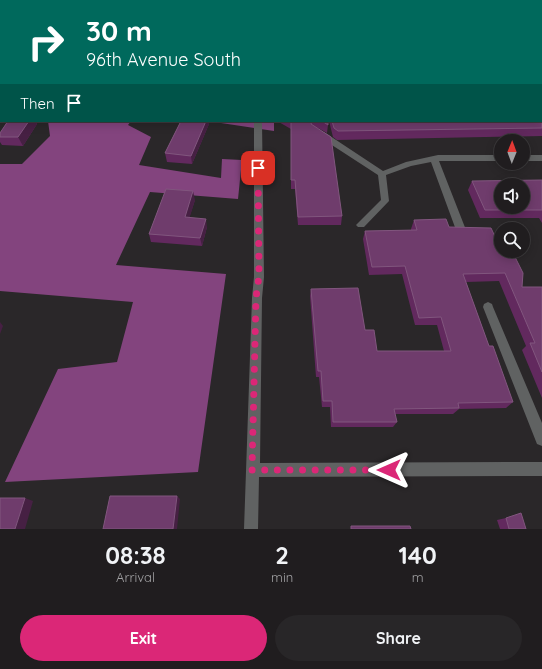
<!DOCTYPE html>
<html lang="en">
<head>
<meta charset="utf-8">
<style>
	:root { --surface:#201d1f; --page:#282628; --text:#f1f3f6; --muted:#a2a2a4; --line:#3d3b3d; --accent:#db2777 }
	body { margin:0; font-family:Quicksand,sans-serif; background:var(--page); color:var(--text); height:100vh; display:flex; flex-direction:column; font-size:15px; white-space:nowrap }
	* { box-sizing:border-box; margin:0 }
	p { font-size:13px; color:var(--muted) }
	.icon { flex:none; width:22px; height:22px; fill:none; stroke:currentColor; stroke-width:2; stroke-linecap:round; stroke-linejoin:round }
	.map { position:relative; height:529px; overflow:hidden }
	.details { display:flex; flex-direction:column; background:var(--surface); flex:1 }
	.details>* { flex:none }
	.hud { position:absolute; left:0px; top:0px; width:542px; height:122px; box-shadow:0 2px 10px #0003,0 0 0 1px var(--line); background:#00695c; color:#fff; overflow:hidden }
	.needle { width:26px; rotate:1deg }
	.tools { position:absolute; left:494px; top:134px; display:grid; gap:8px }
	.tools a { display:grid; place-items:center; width:36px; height:36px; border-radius:50%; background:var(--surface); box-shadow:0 2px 10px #0003,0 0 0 1px var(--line); font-size:20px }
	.pin { position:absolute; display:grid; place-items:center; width:34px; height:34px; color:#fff; margin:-17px; border-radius:8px; box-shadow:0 2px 6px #0006 }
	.me { position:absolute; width:44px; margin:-22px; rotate:270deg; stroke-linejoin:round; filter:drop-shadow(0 0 3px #0008) }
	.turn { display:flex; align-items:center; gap:14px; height:84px; padding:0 20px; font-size:18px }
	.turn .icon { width:52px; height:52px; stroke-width:2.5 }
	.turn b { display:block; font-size:28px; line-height:34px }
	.then { display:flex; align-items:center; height:38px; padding:0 20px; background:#0003; gap:8px; font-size:15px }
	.eta { display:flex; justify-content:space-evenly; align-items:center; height:68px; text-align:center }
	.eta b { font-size:24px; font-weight:700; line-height:28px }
	.action { display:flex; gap:8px; margin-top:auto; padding:8px 20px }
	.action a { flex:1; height:46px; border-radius:24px; background:var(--accent); color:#fff; font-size:16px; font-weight:700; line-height:46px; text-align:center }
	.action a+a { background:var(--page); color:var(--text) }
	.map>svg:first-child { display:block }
</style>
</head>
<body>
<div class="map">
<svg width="542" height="529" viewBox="0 0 542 529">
	<rect width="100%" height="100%" fill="#2a2729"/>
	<g fill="#83447e">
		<path d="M 48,121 L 131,121 L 128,125 L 151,137 L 139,165 L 221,178 L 222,159 L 242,160 L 238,199 L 150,192 L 116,265 L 226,274 L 198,472 L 5,482 L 58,369 L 117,362 L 133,302 L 0,291 L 0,164 L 22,164 L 50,136 Z"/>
		<path d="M 221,121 L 274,121 L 274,131 L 221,123 Z"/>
	</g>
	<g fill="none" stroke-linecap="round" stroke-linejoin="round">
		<g fill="#606262" fill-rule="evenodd">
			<rect x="0" y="50" width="1" height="4"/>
			<path d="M 254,121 L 262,121 L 264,277 L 262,298 L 260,463 L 542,462 L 542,476 L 259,477 L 258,529 L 244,529 L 252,298 L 254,277 Z"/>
			<path d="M 318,132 L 324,132 L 383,171 L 406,162 L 438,155 L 501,155 L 501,161 L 439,161 L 466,230 L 464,232 L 458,232 L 456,230 L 431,162 L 411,166 L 386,175 L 389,201 L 364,227 L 358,227 L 356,225 L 381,200 L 378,175 L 318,136 Z"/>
			<rect x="523" y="155" width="19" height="6"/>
			<path d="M 488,302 L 492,304 L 493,307 L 542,423 L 542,446 L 537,444 L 483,307 L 484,304 Z"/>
		</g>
	</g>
	<g fill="#62295e">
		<path d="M 142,0 L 199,0 L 199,1 L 193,0 L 192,1 L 158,1 Z"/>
		<path d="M 542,0 L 542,32 L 541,32 L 541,1 Z"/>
		<path d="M 542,107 L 542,136 L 337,140 L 333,137 L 329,121 L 541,121 L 541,108 Z"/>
		<path d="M 8,121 L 35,121 L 37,124 L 23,146 L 2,145 L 0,142 L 0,133 Z"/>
		<path d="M 162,121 L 209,121 L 209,124 L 192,164 L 167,162 L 165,153 L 181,121 Z"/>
		<path d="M 277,121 L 328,121 L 328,125 L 327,133 L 318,128 L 316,128 L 342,216 L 341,225 L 298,225 L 295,189 L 291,189 L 291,129 Z"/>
		<path d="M 542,180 L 542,223 L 539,218 L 480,218 L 468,190 L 472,181 Z"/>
		<path d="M 195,200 L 189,218 L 207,227 L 202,246 L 151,242 L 149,234 Z"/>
		<path d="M 414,220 L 449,227 L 498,243 L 522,287 L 542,287 L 542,398 L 522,350 L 526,346 L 499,281 L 466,282 L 489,346 L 513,402 L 506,408 L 459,409 L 453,414 L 395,414 L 397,422 L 393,427 L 331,427 L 330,407 L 322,407 L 319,377 L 316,377 L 310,296 L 311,289 L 365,330 L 377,351 L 444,351 L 437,325 L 415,325 L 402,274 L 369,275 L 363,239 L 365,231 L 411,230 L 411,229 Z"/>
		<path d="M 506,518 L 526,529 L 500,529 L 497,520 Z"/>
	</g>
	<g fill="#462043">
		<path d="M 1,72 L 1,86 L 0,87 L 0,73 Z"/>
		<path d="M 29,121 L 35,121 L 37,124 L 23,146 L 18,137 Z"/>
		<path d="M 206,121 L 209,121 L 209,124 L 192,164 L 191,156 Z"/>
		<path d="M 193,191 L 195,200 L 187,226 L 185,217 Z"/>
		<path d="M 206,219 L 207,227 L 202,246 L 200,238 Z"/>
		<path d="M 0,322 L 3,326 L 0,334 Z"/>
		<path d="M 177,496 L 180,499 L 177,529 L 173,529 Z"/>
		<path d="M 25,498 L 33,501 L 25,529 L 15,529 Z"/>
	</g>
	<g fill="#6f3c6c" stroke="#81567e" fill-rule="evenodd">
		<rect x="293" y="0" width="24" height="1"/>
		<path d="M 348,0 L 456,0 L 457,1 L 349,1 Z"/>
		<path d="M 485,0 L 542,0 L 542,25 L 541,25 L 541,1 L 484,1 Z"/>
		<path d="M 0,62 L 1,62 L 1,72 L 0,73 Z"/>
		<path d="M 541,109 L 542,109 L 542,128 L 338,131 L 334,128 L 332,121 L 541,121 Z"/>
		<path d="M 8,121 L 29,121 L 18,137 L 0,137 L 0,133 Z"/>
		<path d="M 181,121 L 206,121 L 191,156 L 165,153 Z"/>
		<path d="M 291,121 L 312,121 L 311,124 L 331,137 L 342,216 L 298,217 L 295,180 L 291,180 Z"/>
		<path d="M 322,121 L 328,121 L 328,125 Z"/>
		<path d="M 542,180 L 542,210 L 485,210 L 472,181 ZM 501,185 L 523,185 L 523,207 L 501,207 Z"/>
		<path d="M 166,189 L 193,191 L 185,217 L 206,219 L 200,238 L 149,234 Z"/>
		<path d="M 446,219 L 449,227 L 491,228 L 498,243 L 501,243 L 501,251 L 512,251 L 523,273 L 522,287 L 542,287 L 542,372 L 530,343 L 535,343 L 505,273 L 463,274 L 489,346 L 493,346 L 513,402 L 458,403 L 459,408 L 394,409 L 397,422 L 333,422 L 332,401 L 323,401 L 321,371 L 318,371 L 311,289 L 358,288 L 365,330 L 374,330 L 377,351 L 451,351 L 441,317 L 419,318 L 405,266 L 372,267 L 365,231 L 417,230 L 414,220 Z"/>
		<path d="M 110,496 L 177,496 L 173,529 L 103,529 Z"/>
		<path d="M 0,498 L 25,498 L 15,529 L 0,529 Z"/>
		<path d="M 521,513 L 526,529 L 509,529 L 506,518 Z"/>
		<path d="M 351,526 L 410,526 L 411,529 L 351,529 Z"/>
	</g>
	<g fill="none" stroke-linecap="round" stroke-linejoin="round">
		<path stroke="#db2777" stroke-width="7" stroke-dasharray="0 12.6" d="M 258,168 L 259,276 L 256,298 L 252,470 L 389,470"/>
	</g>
</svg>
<div class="tools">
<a><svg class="needle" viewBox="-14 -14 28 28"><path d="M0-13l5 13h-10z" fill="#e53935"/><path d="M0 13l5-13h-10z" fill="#a2a2a4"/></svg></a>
<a><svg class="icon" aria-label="sound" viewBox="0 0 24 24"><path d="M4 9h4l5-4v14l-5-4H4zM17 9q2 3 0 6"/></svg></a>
<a><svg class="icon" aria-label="search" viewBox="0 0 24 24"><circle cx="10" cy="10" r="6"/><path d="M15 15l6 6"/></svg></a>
</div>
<div class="pin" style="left:258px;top:168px;background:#d93025"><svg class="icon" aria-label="arrive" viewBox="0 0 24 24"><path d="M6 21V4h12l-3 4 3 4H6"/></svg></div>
<svg class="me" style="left:389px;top:470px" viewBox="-20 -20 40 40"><path d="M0-17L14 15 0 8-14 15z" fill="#db2777" stroke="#fff" stroke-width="4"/></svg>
<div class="hud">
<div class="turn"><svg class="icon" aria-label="right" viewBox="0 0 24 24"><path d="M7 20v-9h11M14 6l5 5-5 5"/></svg><div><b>30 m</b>96th Avenue South</div></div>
<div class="then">Then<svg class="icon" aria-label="arrive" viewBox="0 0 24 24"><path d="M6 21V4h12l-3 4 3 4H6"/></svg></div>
</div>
</div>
<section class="details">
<div class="eta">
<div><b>08:38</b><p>Arrival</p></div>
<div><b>2</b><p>min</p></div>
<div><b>140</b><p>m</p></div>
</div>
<div class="action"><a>Exit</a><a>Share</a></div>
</section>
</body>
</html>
